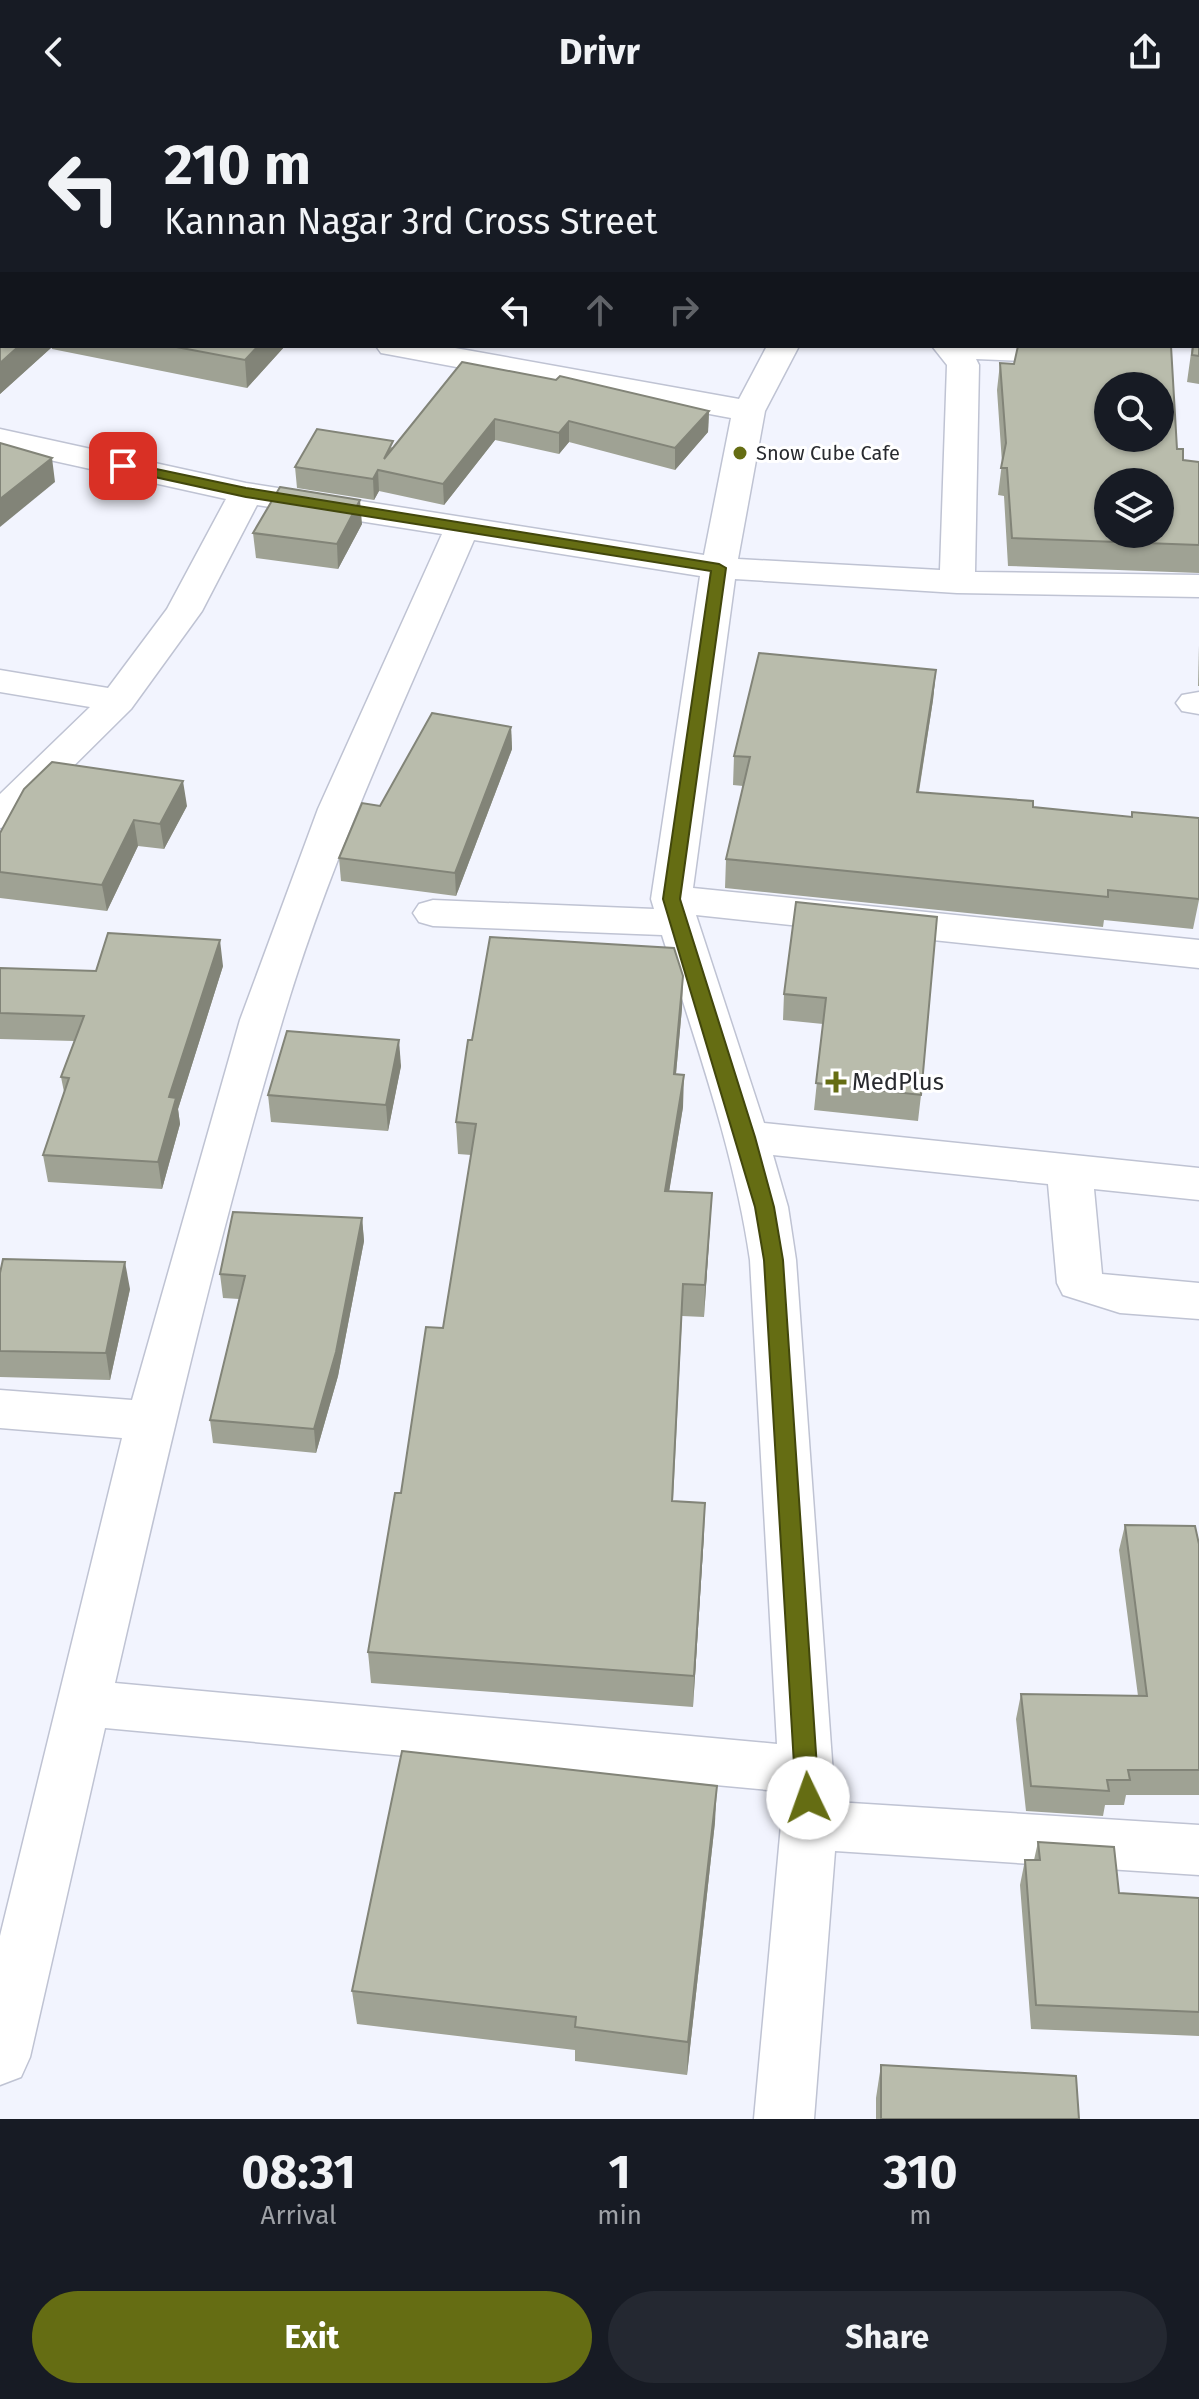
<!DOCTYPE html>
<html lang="en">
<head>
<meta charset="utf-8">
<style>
	:root { --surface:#171b24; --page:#242831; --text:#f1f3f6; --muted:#9ea1a6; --accent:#656d13 }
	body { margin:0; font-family:"Fira Sans",sans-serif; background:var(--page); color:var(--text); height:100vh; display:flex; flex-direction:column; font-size:30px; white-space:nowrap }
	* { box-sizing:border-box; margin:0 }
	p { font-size:26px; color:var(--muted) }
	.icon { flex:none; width:44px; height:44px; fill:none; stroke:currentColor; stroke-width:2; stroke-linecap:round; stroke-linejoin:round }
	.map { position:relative; height:2015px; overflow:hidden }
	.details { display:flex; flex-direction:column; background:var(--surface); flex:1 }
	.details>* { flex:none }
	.banner { position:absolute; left:0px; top:0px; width:1200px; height:244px; box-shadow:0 2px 6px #0004; background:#171b24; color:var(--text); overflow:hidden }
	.buttons { position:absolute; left:1094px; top:268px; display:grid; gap:16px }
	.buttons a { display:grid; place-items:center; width:80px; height:80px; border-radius:50%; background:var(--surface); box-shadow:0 2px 6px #0004; font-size:40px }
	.pin { position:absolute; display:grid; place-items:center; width:68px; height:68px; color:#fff; margin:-34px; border-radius:16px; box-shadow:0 4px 12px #0006 }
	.me { position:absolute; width:88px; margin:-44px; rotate:357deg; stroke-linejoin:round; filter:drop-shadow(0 0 6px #0008) }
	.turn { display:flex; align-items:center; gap:28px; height:168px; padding:0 32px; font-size:36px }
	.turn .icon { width:104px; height:104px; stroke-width:2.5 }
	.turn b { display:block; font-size:56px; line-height:68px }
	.lanes { display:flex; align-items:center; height:76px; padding:0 32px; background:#0003; justify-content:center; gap:40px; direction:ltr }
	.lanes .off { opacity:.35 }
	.eta { display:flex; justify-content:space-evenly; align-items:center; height:136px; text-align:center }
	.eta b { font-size:48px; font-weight:700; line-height:56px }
	.button { display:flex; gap:16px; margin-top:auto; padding:16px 32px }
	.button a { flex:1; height:92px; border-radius:48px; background:var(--accent); color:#fff; font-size:32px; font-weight:700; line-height:92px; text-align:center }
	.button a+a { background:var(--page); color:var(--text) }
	header { display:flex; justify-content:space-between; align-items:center; height:104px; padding:0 32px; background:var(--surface); font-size:36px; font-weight:700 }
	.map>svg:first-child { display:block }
</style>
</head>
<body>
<header><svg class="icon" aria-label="back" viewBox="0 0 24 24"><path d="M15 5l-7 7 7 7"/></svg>Drivr<svg class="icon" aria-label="share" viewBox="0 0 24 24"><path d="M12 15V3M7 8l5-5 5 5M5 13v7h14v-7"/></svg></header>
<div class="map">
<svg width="1199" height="2015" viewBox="0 0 1199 2015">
	<rect width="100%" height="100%" fill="#f2f4fe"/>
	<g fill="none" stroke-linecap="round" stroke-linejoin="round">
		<g stroke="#bfc3d3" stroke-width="3">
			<g id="minor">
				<path d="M 1199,14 L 1199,32 L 1198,32 L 1198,14 Z"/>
				<path d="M 2,141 L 2,160 L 0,161 L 0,142 Z"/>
				<path d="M 376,242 L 444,242 L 739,295 L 767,242 L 799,242 L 765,307 L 738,455 L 940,466 L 947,261 L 932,242 L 1088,243 L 1093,250 L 1088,257 L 1077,259 L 976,255 L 979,261 L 975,468 L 1199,471 L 1199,493 L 957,489 L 735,475 L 693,784 L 1199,836 L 1199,864 L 696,811 L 764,1019 L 1199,1064 L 1199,1096 L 1094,1085 L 1102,1170 L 1199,1179 L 1199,1215 L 1120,1209 L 1063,1191 L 1057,1179 L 1048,1080 L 773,1051 L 788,1103 L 796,1156 L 835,1698 L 1199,1721 L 1199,1771 L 835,1747 L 814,2015 L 754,2015 L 781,1721 L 779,1687 L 105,1624 L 30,1953 L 21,1973 L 0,1981 L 0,1832 L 122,1334 L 0,1324 L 0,1286 L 132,1296 L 240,916 L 318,705 L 442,430 L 257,401 L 202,507 L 131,605 L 14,721 L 0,724 L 0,690 L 90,603 L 0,588 L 0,566 L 108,584 L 167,505 L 226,395 L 0,345 L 0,325 L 246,379 L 704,451 L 731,314 L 392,251 L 381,249 ZM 474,436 L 700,472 L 651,795 L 654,805 L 433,796 L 419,800 L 413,809 L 419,818 L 433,822 L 662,831 C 695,938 734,1045 750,1156 L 777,1640 L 115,1579 C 166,1358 217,1135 282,918 C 331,752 406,594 474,436 Z"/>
				<path d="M 1199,588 L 1199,610 L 1182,607 L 1176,599 L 1182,591 Z"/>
			</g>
		</g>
		<g stroke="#d4d4d5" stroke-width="3">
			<path id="major" d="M 1198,49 L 1199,50 L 1199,68 L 1198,67 Z"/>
		</g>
		<use href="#minor" fill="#fff" fill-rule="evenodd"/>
		<use href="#major" fill="#b0bbe5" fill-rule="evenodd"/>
	</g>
	<g fill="#9fa294">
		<path d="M 0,0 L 2,2 L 2,37 L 0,36 Z"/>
		<path d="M 494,0 L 1120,0 L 1119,2 L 503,2 Z"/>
		<path d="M 1198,77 L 1199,77 L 1199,164 L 1198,163 Z"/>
		<path d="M 0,172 L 2,242 L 285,242 L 247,284 L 52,245 L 52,243 L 0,290 Z"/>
		<path d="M 1199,191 L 1199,280 L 1187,278 L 1192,242 L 1198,242 Z"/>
		<path d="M 462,258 L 709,307 L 708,328 L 675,366 L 569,338 L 559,350 L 495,336 L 444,401 L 379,387 L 374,396 L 297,384 L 295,363 L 393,343 Z"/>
		<path d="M 1000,259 L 1177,345 L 1183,356 L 1199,358 L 1199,469 L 1008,462 L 1004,392 L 998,391 L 1002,359 L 997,286 Z"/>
		<path d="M 362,420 L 338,465 L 256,454 L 253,429 Z"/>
		<path d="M 1199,541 L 1199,582 L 1198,582 Z"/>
		<path d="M 936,566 L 933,596 L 919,688 L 1033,703 L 1131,713 L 1132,708 L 1199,714 L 1199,796 L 1193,825 L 1104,816 L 1103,823 L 725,784 L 726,755 L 743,682 L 733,681 L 734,652 Z"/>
		<path d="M 511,623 L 512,645 L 456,792 L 341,777 L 339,754 L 380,702 Z"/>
		<path d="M 187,702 L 164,745 L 138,742 L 107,807 L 0,794 L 0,729 Z"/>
		<path d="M 796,798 L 921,991 L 918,1017 L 814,1006 L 823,920 L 783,916 L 784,890 Z"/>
		<path d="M 223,862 L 178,1005 L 180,1020 L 162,1085 L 48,1078 L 43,1051 L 64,988 L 61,973 L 74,937 L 0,935 L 0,864 L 96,867 Z"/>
		<path d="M 682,904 L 676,970 L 683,1003 L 669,1087 L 710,1121 L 704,1213 L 682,1212 L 673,1397 L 704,1430 L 693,1603 L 371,1579 L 368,1548 L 401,1389 L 443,1224 L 471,1051 L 458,1050 L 456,1018 L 472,936 Z"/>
		<path d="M 401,962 L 388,1027 L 271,1018 L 268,991 Z"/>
		<path d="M 362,1114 L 364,1137 L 338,1272 L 316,1349 L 213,1339 L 210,1316 L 239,1195 L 223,1194 L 220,1170 Z"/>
		<path d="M 0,1169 L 130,1185 L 110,1276 L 0,1273 Z"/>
		<path d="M 1125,1421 L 1199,1440 L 1199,1691 L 1126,1691 L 1124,1701 L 1105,1701 L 1103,1712 L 1026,1707 L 1016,1615 L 1021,1590 L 1138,1592 L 1119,1446 Z"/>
		<path d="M 715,1718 L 687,1971 L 575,1957 L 575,1946 L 357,1920 L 352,1887 Z"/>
		<path d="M 1038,1738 L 1119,1789 L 1199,1794 L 1199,1932 L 1031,1925 L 1020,1781 L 1025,1756 L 1034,1756 Z"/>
		<path d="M 881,1961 L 1079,2015 L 876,2015 L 876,1994 Z"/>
	</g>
	<g fill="#828478">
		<path d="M 420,0 L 446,0 L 444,2 L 418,2 Z"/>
		<path d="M 1106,0 L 1120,0 L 1119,2 L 1105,2 Z"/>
		<path d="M 19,242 L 52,242 L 52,243 L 0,290 L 0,259 Z"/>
		<path d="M 258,242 L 285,242 L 247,284 L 245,256 Z"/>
		<path d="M 709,307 L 708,328 L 675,366 L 675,344 Z"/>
		<path d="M 495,315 L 495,336 L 444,401 L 443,380 Z"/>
		<path d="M 569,317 L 569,338 L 559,350 L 559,329 Z"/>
		<path d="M 52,354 L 55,378 L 0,423 L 0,395 Z"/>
		<path d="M 378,366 L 379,387 L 374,396 L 373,375 Z"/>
		<path d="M 360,396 L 362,420 L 338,465 L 337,440 Z"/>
		<path d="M 936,566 L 933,596 L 914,717 L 917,688 Z"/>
		<path d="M 511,623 L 512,645 L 456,792 L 455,769 Z"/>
		<path d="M 183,677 L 187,702 L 164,745 L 160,720 Z"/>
		<path d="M 134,716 L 138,742 L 107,807 L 102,781 Z"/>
		<path d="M 220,836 L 223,862 L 178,1005 L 180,1020 L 162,1085 L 158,1058 L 169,993 Z"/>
		<path d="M 683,872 L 682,904 L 673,1002 L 674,970 Z"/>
		<path d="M 399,936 L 401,962 L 388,1027 L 386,1001 Z"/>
		<path d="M 684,971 L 683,1003 L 664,1119 L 665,1087 Z"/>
		<path d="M 712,1089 L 710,1121 L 704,1213 L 705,1181 Z"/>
		<path d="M 362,1114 L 364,1137 L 338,1272 L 316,1349 L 314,1325 Z"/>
		<path d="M 125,1158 L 130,1185 L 110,1276 L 106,1249 Z"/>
		<path d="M 705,1399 L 704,1430 L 693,1603 L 694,1572 Z"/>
		<path d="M 717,1682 L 715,1718 L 687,1971 L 688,1938 Z"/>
	</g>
	<g fill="#b9bcac" stroke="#828478" stroke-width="2" fill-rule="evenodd">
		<path d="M 6,0 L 420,0 L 418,2 L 3,2 Z"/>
		<path d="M 555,0 L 1106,0 L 1105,2 L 553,2 Z"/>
		<rect x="1198" y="77" width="1" height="60"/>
		<path d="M 0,172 L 2,172 L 2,242 L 19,242 L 0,259 Z"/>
		<path d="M 1199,191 L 1199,252 L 1192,251 L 1193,242 L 1198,242 Z"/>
		<path d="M 171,242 L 258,242 L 245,256 Z"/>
		<path d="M 1018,242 L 1171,242 L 1177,345 L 1183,345 L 1183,356 L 1199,358 L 1199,441 L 1012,434 L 1007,364 L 1001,364 L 1006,339 L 1000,259 L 1014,260 ZM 1108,282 L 1160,282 L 1160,334 L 1108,334 ZM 1108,378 L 1160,378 L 1160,430 L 1108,430 Z"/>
		<path d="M 462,258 L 556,276 L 560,272 L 709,307 L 675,344 L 569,317 L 559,329 L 495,315 L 443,380 L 378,366 L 373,375 L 295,363 L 317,325 L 393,337 L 384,355 Z"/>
		<path d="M 0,339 L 52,354 L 0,395 Z"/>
		<path d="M 280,383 L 360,396 L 337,440 L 253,429 Z"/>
		<path d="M 759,549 L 936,566 L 917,688 L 1033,697 L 1033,703 L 1132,713 L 1132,708 L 1199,714 L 1199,795 L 1108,786 L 1108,793 L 726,755 L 750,653 L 734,652 Z"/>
		<path d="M 432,609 L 511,623 L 455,769 L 339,754 L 362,699 L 380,702 Z"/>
		<path d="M 52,658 L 183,677 L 160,720 L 134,716 L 102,781 L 0,768 L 0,729 L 24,685 Z"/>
		<path d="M 796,798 L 937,813 L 921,991 L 816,979 L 826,894 L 784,890 Z"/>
		<path d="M 108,829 L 220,836 L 169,993 L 176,994 L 158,1058 L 43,1051 L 69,974 L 61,973 L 84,912 L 0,909 L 0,864 L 96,867 Z"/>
		<path d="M 490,833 L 674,844 L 683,872 L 674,970 L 684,971 L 665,1087 L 712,1089 L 705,1181 L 683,1180 L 672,1397 L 705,1399 L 694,1572 L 368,1548 L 395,1389 L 401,1389 L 426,1223 L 443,1224 L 476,1020 L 456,1018 L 468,936 L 472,936 Z"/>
		<path d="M 287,927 L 399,936 L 386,1001 L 268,991 Z"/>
		<path d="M 233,1108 L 362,1114 L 336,1248 L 314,1325 L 210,1316 L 245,1172 L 220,1170 Z"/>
		<path d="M 3,1155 L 125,1158 L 106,1249 L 0,1247 L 0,1169 Z"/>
		<path d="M 1125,1421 L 1195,1422 L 1199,1440 L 1199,1666 L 1128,1666 L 1130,1676 L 1107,1676 L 1109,1687 L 1031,1682 L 1021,1590 L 1147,1592 Z"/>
		<path d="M 402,1647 L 717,1682 L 688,1938 L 575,1923 L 576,1913 L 352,1887 Z"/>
		<path d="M 1038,1738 L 1114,1743 L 1119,1789 L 1199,1794 L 1199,1908 L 1036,1901 L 1025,1756 L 1040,1756 Z"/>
		<path d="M 881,1961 L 1076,1972 L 1079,2015 L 881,2015 Z"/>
	</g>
	<path fill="#656d13" stroke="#42470c" stroke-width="2" d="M 123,358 L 246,384 L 719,460 L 726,464 L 680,795 L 755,1033 L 774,1103 L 783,1156 L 819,1694 L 816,1701 L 808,1704 L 800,1701 L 796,1694 L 764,1156 L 755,1103 L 663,795 L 711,467 L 246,393 L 118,365 L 116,362 Z"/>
	<g fill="#656d13" stroke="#fff" stroke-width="3">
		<circle cx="740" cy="349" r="8"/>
		<path d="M832 966h8v8h8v8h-8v8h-8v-8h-8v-8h8z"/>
	</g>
	<g text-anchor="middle" stroke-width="6" stroke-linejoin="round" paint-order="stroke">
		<g font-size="20" fill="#282a2f" stroke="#fff" text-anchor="start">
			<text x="756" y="356">Snow Cube Cafe</text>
		</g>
		<g font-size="24" fill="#282a2f" stroke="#fff" text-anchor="start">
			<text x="852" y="986">MedPlus</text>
		</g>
	</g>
</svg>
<div class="buttons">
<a><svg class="icon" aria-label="search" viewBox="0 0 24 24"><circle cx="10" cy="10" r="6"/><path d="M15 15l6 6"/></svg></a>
<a><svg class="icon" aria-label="layers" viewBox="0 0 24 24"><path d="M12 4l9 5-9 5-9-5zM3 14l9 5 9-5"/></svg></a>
</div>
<div class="pin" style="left:123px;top:362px;background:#d93025"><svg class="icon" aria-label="arrive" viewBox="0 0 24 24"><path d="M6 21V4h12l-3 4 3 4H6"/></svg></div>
<svg class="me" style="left:808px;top:1694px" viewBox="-20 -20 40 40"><circle r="19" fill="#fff"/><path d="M0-13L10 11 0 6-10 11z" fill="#656d13"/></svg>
<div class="banner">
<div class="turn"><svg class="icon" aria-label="left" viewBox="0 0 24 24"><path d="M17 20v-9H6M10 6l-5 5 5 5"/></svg><div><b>210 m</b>Kannan Nagar 3rd Cross Street</div></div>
<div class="lanes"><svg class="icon" aria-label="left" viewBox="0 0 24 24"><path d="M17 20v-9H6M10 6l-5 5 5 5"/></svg><svg class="icon off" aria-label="ahead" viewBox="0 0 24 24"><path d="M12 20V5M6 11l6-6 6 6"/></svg><svg class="icon off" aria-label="right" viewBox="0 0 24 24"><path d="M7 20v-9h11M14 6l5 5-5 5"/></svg></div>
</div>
</div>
<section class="details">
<div class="eta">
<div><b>08:31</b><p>Arrival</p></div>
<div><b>1</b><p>min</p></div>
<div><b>310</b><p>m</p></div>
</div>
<div class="button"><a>Exit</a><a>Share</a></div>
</section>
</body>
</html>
